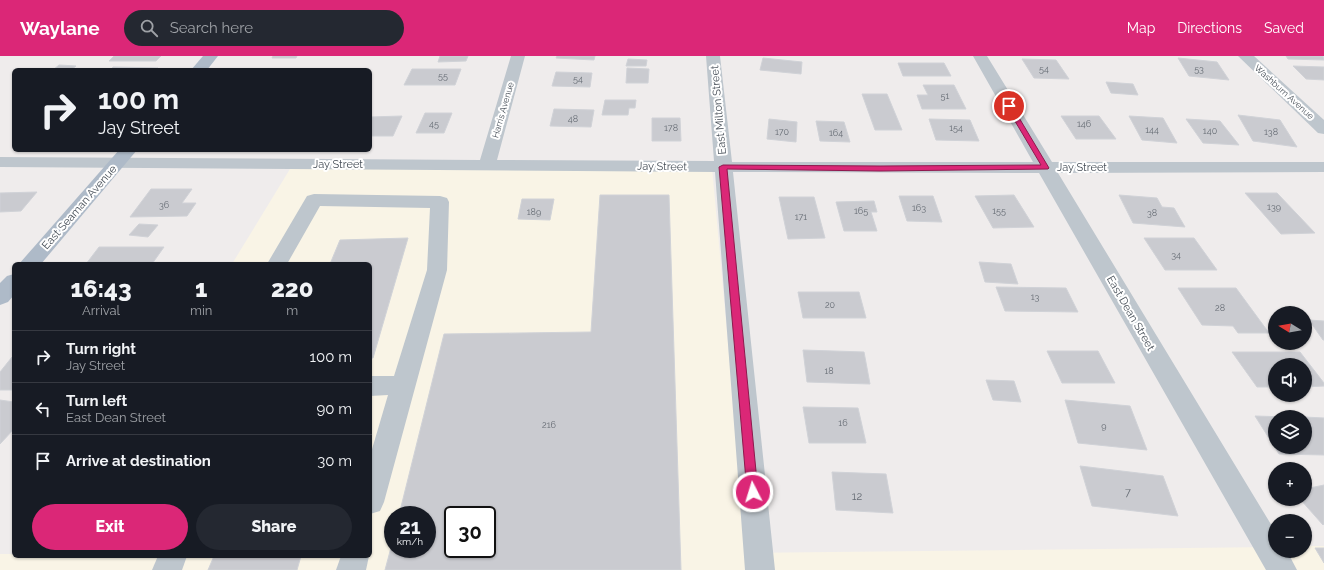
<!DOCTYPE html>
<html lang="en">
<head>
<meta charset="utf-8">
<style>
	:root { --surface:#171b24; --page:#242831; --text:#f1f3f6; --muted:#9ea1a6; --line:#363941; --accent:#db2777 }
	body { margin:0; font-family:Raleway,sans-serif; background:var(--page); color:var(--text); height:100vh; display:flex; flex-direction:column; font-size:15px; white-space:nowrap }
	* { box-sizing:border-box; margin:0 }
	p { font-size:13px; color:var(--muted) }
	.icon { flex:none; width:22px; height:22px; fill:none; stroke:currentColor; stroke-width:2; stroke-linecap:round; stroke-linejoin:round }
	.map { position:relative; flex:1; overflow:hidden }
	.sheet { position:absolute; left:12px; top:206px; width:360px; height:296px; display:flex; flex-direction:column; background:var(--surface); border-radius:6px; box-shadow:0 1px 3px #0004 }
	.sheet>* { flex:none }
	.hud { position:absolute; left:12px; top:12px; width:360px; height:84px; border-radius:6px; box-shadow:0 1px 3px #0004; background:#171b24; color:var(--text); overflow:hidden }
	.needle { width:26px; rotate:281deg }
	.fabs { position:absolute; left:1268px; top:250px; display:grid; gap:8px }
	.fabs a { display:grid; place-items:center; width:44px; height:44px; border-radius:50%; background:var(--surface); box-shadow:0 1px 3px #0004; font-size:20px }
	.speed { position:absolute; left:384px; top:450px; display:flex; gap:8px; font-size:20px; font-weight:700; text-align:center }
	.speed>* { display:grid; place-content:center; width:52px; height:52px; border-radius:50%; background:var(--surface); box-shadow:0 1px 3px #0004; line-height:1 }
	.speed small { font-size:10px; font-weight:400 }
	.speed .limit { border:2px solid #111; border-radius:6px; background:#fff; color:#111 }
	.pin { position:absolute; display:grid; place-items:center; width:34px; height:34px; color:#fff; margin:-17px; border:2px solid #fff; border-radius:50%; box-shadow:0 1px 4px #0007 }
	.me { position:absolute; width:44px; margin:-22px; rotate:355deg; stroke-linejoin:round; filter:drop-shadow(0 0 3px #0008) }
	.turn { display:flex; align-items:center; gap:14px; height:84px; padding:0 20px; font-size:18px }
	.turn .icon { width:52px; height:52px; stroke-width:2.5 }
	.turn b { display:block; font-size:28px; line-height:34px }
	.eta { display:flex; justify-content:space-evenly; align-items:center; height:68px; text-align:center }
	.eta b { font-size:24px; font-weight:800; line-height:28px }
	.action { display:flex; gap:8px; margin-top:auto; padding:8px 20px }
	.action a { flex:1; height:46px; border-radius:24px; background:var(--accent); color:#fff; font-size:16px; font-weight:800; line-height:46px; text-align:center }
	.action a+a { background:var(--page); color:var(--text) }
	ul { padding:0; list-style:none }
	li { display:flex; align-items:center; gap:12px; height:52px; padding:0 20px; border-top:1px solid var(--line) }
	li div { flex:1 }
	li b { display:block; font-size:15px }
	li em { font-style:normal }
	header { display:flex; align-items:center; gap:24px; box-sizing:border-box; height:56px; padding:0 20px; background:var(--accent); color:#fff }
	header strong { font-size:19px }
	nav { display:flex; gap:22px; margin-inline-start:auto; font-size:14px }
	.search { width:280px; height:36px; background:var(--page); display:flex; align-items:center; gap:10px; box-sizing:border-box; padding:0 14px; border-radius:22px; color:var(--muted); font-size:15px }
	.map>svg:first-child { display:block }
</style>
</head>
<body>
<header>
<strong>Waylane</strong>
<div class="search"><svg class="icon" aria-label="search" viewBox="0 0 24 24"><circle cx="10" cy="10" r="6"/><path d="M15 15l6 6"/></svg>Search here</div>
<nav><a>Map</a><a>Directions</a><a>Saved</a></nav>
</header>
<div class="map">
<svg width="1324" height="514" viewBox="0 0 1324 514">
	<rect width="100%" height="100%" fill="#efecec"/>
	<path fill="#f9f4e6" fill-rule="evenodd" d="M 293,108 L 712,111 L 747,497 L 1275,491 L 1275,495 L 1305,495 L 1305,490 L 1324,490 L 1324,514 L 0,514 L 0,498 L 14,498 L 14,500 L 370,500 L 370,208 L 232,208 ZM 393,459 L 427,459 L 427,493 L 393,493 ZM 453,459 L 487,459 L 487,493 L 453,493 Z"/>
	<g fill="#cacbd0" stroke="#d0d2d7" fill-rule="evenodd">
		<path d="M 114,0 L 161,0 L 156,5 L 109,5 Z"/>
		<path d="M 273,0 L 297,0 L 296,2 L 272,2 Z"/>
		<path d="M 440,0 L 468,0 L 466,5 L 438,6 Z"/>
		<path d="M 557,0 L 595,0 L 594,4 L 556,2 Z"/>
		<path d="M 1286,0 L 1323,0 L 1324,4 L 1288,3 Z"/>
		<path d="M 763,2 L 802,6 L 801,18 L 760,14 Z"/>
		<path d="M 1178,2 L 1217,6 L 1229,24 L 1189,20 Z"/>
		<path d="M 628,3 L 647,4 L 646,10 L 626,10 Z"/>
		<path d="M 1022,3 L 1056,4 L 1069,23 L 1034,22 Z"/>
		<path d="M 898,7 L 944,7 L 951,20 L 903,20 Z"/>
		<path d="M 59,9 L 76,10 L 71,14 L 53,14 Z"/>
		<path d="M 1293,10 L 1324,11 L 1324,24 L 1306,23 Z"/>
		<path d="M 113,11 L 158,12 L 155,14 L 110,14 Z"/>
		<path d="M 627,12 L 649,13 L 648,27 L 626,27 Z"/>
		<path d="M 412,13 L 461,13 L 455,29 L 404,29 Z"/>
		<path d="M 556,16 L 592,17 L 590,31 L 552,30 Z"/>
		<path d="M 1106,26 L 1133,28 L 1138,39 L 1111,37 Z"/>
		<path d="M 923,29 L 954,29 L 966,53 L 922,53 L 917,39 L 928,39 Z"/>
		<path d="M 862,38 L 887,38 L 902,74 L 875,74 Z"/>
		<path d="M 605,44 L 636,44 L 635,52 L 629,52 L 628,59 L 602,59 Z"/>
		<path d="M 554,53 L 594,54 L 591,71 L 550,70 Z"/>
		<path d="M 425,57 L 452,57 L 444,77 L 416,77 Z"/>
		<path d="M 1238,59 L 1280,64 L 1297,91 L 1253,85 Z"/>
		<path d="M 402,60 L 393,80 L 370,80 L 370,61 Z"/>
		<path d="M 1061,60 L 1099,60 L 1116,83 L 1076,83 Z"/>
		<path d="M 1129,60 L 1163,62 L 1177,87 L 1142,84 Z"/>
		<path d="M 652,62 L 680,62 L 681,85 L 652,85 Z"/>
		<path d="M 769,63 L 797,66 L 796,86 L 767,83 Z"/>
		<path d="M 929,63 L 970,64 L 979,85 L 936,84 Z"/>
		<path d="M 1186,63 L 1220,65 L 1239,89 L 1203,87 Z"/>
		<path d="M 816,65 L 844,66 L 850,86 L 820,85 Z"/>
		<path d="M 151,133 L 192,133 L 182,147 L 196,147 L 187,160 L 130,161 Z"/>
		<path d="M 37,136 L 21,155 L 0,156 L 0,137 Z"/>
		<path d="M 1245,137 L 1277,137 L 1315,177 L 1281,178 Z"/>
		<path d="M 600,139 L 669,139 L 681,514 L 385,514 L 393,484 L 393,493 L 427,493 L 427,459 L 399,459 L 444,278 L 591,276 ZM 453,459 L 487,459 L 487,493 L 453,493 Z"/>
		<path d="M 1014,139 L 1034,171 L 993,172 L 975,140 Z"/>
		<path d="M 1119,139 L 1157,142 L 1162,151 L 1174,152 L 1185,171 L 1133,167 Z"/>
		<path d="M 899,140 L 933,140 L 942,166 L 907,165 Z"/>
		<path d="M 779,141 L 814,141 L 825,182 L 788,183 Z"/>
		<path d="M 522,143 L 554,143 L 550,164 L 518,163 Z"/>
		<path d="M 874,145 L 877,156 L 871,156 L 877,175 L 844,175 L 836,146 Z"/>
		<path d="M 139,168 L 158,169 L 148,181 L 129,179 Z"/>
		<path d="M 408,182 L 373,302 L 370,302 L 370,208 L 330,208 L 340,184 Z"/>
		<path d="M 1144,182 L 1194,182 L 1217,214 L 1165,214 Z"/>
		<path d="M 99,191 L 164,191 L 152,208 L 86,208 Z"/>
		<path d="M 979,206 L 1011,208 L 1018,228 L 985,226 Z"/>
		<path d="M 996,231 L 1066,232 L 1078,256 L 1005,255 Z"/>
		<path d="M 1178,232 L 1236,232 L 1269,277 L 1238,277 L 1233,270 L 1202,269 Z"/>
		<path d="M 798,236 L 859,236 L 866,262 L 803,262 Z"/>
		<path d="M 1309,264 L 1324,265 L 1324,284 L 1323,284 Z"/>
		<path d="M 803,294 L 864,296 L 870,328 L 807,326 Z"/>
		<path d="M 1047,295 L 1098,295 L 1115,327 L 1062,327 Z"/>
		<path d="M 1232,296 L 1300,296 L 1324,327 L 1324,330 L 1305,331 L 1305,309 L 1275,309 L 1275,331 L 1257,331 Z"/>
		<path d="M 12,301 L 14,301 L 14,334 L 0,334 L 0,316 Z"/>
		<path d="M 986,324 L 1014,325 L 1021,346 L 993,344 Z"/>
		<path d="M 0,344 L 14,346 L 14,373 L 0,388 Z"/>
		<path d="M 1065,344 L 1130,350 L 1147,394 L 1078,387 Z"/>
		<path d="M 803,351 L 858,352 L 866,387 L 809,387 Z"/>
		<path d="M 1255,360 L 1288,361 L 1275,361 L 1275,391 L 1305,391 L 1305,361 L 1324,362 L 1324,399 L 1279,398 Z"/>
		<path d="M 1080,410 L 1163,420 L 1178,460 L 1092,450 Z"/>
		<path d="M 832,416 L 886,418 L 893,457 L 836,454 Z"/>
		<path d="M 1324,429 L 1324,468 L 1323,469 L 1300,443 L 1305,443 L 1305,433 Z"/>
		<path d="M 1315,492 L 1324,492 L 1324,507 Z"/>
		<path d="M 214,500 L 269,501 L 301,500 L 297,514 L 208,514 Z"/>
	</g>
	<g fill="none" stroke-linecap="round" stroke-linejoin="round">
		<g fill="#bec6cd" fill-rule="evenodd">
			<path d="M 511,0 L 525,0 L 497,104 L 714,105 L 706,0 L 720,0 L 732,106 L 1033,106 L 973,0 L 987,0 L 1052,106 L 1324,106 L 1324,116 L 1058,117 L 1275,475 L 1275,495 L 1287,495 L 1297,514 L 1266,514 L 1039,117 L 733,116 L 775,514 L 745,514 L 715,116 L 0,111 L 0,101 L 480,104 Z"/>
			<path d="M 1238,0 L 1254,0 L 1324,64 L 1324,78 L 1318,77 Z"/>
			<path d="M 314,138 L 440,140 L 447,142 L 449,146 L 447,214 L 384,446 L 380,455 L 370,458 L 370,400 L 388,339 L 370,340 L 370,320 L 394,320 L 427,214 L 430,152 L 320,150 L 287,208 L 267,208 L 307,140 Z"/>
			<path d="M 158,500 L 187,500 L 182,514 L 152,514 Z"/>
			<path d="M 341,500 L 369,500 L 366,514 L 336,514 Z"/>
		</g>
		<g fill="#aebac8" fill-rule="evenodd">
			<path d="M 203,0 L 218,0 L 207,14 L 191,14 Z"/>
			<path d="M 119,94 L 137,94 L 41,208 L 19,208 Z"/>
			<path d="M 14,218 L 14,239 L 8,246 L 0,249 L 0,227 L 7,220 Z"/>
		</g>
	</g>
	<path fill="#db2777" stroke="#8e194d" d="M 1009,47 L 1012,50 L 1049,112 L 1048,113 L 880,115 L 727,113 L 758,436 L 757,440 L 753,442 L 749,440 L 747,436 L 719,111 L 723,109 L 880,110 L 1041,109 L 1006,50 Z"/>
	<g text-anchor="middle" stroke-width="4" stroke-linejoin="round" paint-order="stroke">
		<g font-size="9" fill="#676d75">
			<text x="1044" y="16">54</text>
			<text x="1199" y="16">53</text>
			<text x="443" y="23">55</text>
			<text x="578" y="26">54</text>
			<text x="945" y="43">51</text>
			<text x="573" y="66">48</text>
			<text x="434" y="71">45</text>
			<text x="1084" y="71">146</text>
			<text x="671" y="75">178</text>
			<text x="956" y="75">154</text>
			<text x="1152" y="77">144</text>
			<text x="1210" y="78">140</text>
			<text x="782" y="79">170</text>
			<text x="1271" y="79">138</text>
			<text x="836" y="80">164</text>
			<text x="164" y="152">36</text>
			<text x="1274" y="154">139</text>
			<text x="919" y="155">163</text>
			<text x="861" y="158">165</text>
			<text x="999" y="158">155</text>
			<text x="534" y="159">189</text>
			<text x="1152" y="160">38</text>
			<text x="801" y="164">171</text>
			<text x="1176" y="202">34</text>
			<text x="1035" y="244">13</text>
			<text x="830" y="252">20</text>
			<text x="1220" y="255">28</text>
			<text x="829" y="318">18</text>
			<text x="843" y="370">16</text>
			<text x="549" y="372">216</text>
			<text x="1104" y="373">9</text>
		</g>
		<g font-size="9" fill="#464e57" stroke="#fff">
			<text transform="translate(1284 36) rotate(42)" y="3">Washburn Avenue</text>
			<text transform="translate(503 54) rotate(-74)" y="3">Harris Avenue</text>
		</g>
		<g font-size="11" fill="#464e57" stroke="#fff">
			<text transform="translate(718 54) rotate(-95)" y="4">East Milton Street</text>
			<text x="338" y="112">Jay Street</text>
			<text transform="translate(662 110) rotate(1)" y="4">Jay Street</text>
			<text x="1082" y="115">Jay Street</text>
			<text transform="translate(79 151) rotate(-49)" y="4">East Seaman Avenue</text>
			<text transform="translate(1131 257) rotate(60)" y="4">East Dean Street</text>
		</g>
		<g font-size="11" fill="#676d75">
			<text x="1128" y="440">7</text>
			<text x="857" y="444">12</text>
		</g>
	</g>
</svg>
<div class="fabs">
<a><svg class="needle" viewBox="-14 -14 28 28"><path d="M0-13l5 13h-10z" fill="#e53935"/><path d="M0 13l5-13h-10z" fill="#9ea1a6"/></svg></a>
<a><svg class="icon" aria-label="sound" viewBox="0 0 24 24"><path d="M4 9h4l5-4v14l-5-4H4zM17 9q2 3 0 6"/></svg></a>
<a><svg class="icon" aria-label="layers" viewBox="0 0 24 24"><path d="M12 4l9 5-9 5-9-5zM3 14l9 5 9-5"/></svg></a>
<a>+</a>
<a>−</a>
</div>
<div class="speed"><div>21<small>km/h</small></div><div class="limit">30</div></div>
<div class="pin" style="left:1009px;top:50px;background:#d93025"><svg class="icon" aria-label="arrive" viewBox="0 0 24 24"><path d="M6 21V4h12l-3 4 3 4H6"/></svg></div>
<svg class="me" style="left:753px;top:436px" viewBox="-20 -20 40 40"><circle r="17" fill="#db2777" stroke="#fff" stroke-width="3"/><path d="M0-11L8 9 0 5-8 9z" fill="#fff"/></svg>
<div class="hud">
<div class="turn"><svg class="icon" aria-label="right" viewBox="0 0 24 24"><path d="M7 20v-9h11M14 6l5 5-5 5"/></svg><div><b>100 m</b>Jay Street</div></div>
</div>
<section class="sheet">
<div class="eta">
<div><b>16:43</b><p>Arrival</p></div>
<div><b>1</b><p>min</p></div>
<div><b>220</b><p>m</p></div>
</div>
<ul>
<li><svg class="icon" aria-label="right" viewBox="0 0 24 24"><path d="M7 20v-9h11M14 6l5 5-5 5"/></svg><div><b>Turn right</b><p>Jay Street</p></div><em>100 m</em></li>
<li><svg class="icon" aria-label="left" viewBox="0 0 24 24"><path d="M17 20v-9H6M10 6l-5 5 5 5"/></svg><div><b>Turn left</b><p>East Dean Street</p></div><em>90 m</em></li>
<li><svg class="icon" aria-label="arrive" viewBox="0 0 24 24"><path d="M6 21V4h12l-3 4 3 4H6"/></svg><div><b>Arrive at destination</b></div><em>30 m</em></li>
</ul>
<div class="action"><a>Exit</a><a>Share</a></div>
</section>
</div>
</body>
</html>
